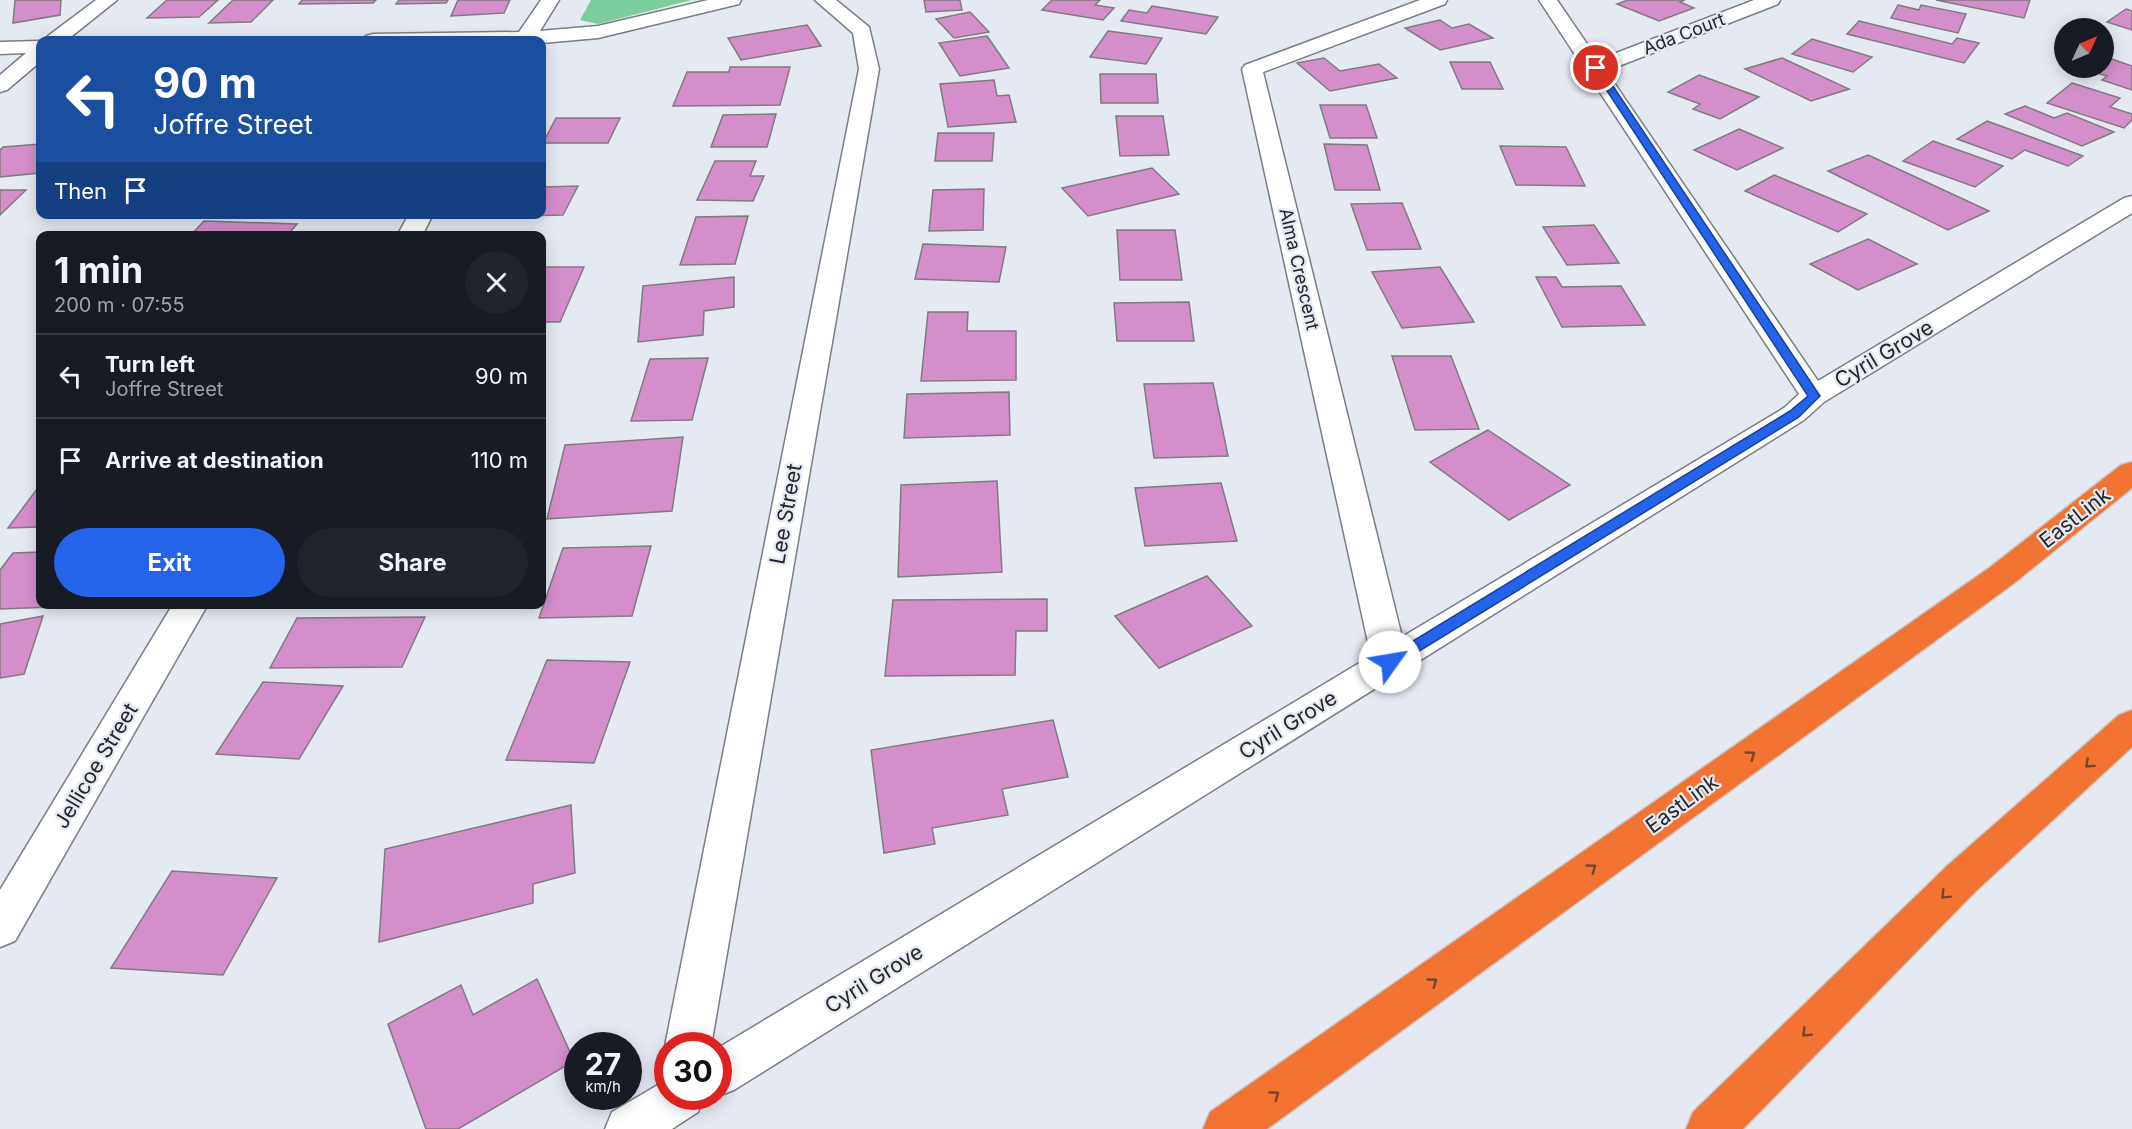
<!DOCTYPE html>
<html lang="en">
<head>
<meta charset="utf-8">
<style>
	:root { --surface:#171b24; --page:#20242c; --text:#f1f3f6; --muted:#9ea1a6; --line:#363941; --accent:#2563eb }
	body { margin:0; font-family:Inter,sans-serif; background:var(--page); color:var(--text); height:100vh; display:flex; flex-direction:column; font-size:22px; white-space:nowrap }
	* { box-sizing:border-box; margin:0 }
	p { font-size:20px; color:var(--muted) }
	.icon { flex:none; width:33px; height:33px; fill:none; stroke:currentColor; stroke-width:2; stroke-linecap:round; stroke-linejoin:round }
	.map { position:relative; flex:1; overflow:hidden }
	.drawer { position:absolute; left:36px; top:231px; width:510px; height:378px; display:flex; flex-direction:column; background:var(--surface); border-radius:12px; box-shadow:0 3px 15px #0003 }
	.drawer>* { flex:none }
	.top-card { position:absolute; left:36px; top:36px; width:510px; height:183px; border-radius:12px; box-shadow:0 3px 15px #0003; background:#1a4fa0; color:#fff; overflow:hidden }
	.needle { width:39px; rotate:46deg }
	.controls { position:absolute; left:2054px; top:18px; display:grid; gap:12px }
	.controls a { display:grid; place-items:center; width:60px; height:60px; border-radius:50%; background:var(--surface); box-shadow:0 3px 15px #0003; font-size:30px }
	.speed { position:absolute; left:564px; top:1032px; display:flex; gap:12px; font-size:30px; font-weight:700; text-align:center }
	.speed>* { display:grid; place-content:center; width:78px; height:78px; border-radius:50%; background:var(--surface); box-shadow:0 3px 15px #0003; line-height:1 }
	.speed small { font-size:15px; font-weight:400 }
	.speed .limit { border:9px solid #d22; background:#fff; color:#111 }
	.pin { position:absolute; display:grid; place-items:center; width:51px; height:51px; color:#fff; margin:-26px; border:3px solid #fff; border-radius:50%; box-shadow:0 2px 6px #0007 }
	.me { position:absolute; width:66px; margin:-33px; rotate:58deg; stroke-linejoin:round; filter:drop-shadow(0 0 4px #0008) }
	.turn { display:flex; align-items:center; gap:21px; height:126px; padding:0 18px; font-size:27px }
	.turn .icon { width:78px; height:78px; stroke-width:2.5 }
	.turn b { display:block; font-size:42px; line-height:51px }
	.then { display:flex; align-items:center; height:57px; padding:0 18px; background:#0003; gap:12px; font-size:22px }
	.round { display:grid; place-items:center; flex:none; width:63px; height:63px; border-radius:32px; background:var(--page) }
	.head { display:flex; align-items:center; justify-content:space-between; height:102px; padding:0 18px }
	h1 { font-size:36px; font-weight:700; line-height:45px }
	.button { display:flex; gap:12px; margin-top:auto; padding:12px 18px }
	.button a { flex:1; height:69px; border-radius:36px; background:var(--accent); color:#fff; font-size:24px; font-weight:700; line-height:69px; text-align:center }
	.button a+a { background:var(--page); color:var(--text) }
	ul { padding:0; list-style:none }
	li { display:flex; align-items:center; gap:18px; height:84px; padding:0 18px; border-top:2px solid var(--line) }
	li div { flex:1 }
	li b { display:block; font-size:22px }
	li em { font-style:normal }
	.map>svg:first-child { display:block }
</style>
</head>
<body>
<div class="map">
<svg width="2132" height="1129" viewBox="0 0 2132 1129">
	<rect width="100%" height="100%" fill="#e5e9f2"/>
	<path fill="#7acd9d" d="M 591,0 L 692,0 L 598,24 L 580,20 Z"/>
	<g fill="#d48fcb" stroke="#817a80" stroke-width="1.5">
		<path d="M 15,0 L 61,0 L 60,15 L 13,23 Z"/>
		<path d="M 167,0 L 218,0 L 199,17 L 147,18 Z"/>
		<path d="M 233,0 L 273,0 L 251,22 L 209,23 Z"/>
		<path d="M 302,0 L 376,0 L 373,3 L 299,4 Z"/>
		<path d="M 399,0 L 448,0 L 446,3 L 396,4 Z"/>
		<path d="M 458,0 L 510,0 L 504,13 L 451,16 Z"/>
		<path d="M 924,0 L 960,0 L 962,10 L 926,12 Z"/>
		<path d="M 1052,0 L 1100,0 L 1095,5 L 1114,8 L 1103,20 L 1042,10 Z"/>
		<path d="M 1628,0 L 1685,0 L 1680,2 L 1694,8 L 1659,21 L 1617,4 Z"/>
		<path d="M 1936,0 L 2030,0 L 2024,18 Z"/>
		<path d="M 1898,5 L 1919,10 L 1921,5 L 1966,14 L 1958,33 L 1891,18 Z"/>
		<path d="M 1152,6 L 1218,17 L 1206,34 L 1121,21 L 1129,10 L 1147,13 Z"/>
		<path d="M 2126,9 L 2132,11 L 2132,30 L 2107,22 Z"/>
		<path d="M 970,12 L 989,32 L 954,38 L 936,19 Z"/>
		<path d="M 1440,20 L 1452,28 L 1469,24 L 1493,38 L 1440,50 L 1405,28 Z"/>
		<path d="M 1859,21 L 1952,44 L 1957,38 L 1979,43 L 1964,63 L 1847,34 Z"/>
		<path d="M 807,25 L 821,46 L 741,60 L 728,38 Z"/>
		<path d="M 1108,31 L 1162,38 L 1146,64 L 1090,57 Z"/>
		<path d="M 987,36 L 1009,68 L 960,76 L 939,43 Z"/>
		<path d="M 1812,39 L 1872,57 L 1853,72 L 1792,54 Z"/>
		<path d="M 2103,56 L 2132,66 L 2132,90 L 2102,80 L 2107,76 L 2080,68 L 2103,68 Z"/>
		<path d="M 1324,58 L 1340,71 L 1379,64 L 1397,78 L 1330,91 L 1297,63 Z"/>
		<path d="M 1782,58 L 1849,89 L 1811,101 L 1745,69 Z"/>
		<path d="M 1450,62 L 1490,62 L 1503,89 L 1462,89 Z"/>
		<path d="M 730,67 L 790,67 L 780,105 L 673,106 L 687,72 L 729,72 Z"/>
		<path d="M 1100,74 L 1156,74 L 1158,103 L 1101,103 Z"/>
		<path d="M 1699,75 L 1759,97 L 1720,119 L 1693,109 L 1700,104 L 1668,92 Z"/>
		<path d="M 994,80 L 997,96 L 1009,95 L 1016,122 L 948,127 L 940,84 Z"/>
		<path d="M 2072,83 L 2120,98 L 2110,107 L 2132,114 L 2132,120 L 2124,128 L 2047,103 Z"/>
		<path d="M 1320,105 L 1366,105 L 1377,138 L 1330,138 Z"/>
		<path d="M 2025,106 L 2054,118 L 2067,113 L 2114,132 L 2082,146 L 2005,114 Z"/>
		<path d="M 776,114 L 767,147 L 711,147 L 723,115 Z"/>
		<path d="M 1116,116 L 1163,116 L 1169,155 L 1120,156 Z"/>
		<path d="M 556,118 L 620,118 L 608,143 L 543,143 Z"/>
		<path d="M 1987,121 L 2083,156 L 2068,166 L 2025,150 L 2012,159 L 1957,139 Z"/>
		<path d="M 1739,129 L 1783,148 L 1737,170 L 1694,150 Z"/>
		<path d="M 938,133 L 994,133 L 992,161 L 935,161 Z"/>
		<path d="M 1933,141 L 2003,166 L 1975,187 L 1903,161 Z"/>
		<path d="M 40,144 L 40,173 L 0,177 L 0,150 L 3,147 Z"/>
		<path d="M 1324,144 L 1367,145 L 1380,190 L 1335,190 Z"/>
		<path d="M 1500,146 L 1566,147 L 1585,186 L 1516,185 Z"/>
		<path d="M 1868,155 L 1989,211 L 1948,230 L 1828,171 Z"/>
		<path d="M 715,161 L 756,161 L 750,176 L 764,176 L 753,201 L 697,200 Z"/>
		<path d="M 1152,168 L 1179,194 L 1088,216 L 1062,188 Z"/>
		<path d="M 1774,175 L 1867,214 L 1838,232 L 1745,191 Z"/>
		<path d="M 578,186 L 563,215 L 515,216 L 542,214 L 542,187 Z"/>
		<path d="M 984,189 L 983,230 L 929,231 L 933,190 Z"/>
		<path d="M 0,190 L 26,190 L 0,215 Z"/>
		<path d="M 1402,203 L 1421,249 L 1367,250 L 1351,204 Z"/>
		<path d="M 748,216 L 735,264 L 680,265 L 696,217 Z"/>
		<path d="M 204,221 L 297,224 L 287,236 L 190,236 Z"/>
		<path d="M 1594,225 L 1619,263 L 1567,265 L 1543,227 Z"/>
		<path d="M 1117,230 L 1175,230 L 1182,280 L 1120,280 Z"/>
		<path d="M 1868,239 L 1917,264 L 1858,290 L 1810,264 Z"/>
		<path d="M 923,244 L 1006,247 L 999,282 L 915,279 Z"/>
		<path d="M 542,267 L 584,267 L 560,322 L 542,322 Z"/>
		<path d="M 1440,267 L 1474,322 L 1402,328 L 1372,272 Z"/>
		<path d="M 734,277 L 734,307 L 704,311 L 703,335 L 638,342 L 643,286 Z"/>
		<path d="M 1536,277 L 1556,277 L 1562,287 L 1621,286 L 1645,325 L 1562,327 Z"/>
		<path d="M 1189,302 L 1194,341 L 1117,341 L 1114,303 Z"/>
		<path d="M 928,312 L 968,312 L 967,331 L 1016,331 L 1016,380 L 921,381 Z"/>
		<path d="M 1392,356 L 1451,356 L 1479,429 L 1415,430 Z"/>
		<path d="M 708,358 L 692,420 L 631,421 L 650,359 Z"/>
		<path d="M 1213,383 L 1228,456 L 1154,458 L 1144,384 Z"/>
		<path d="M 1009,392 L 1010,435 L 904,438 L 907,394 Z"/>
		<path d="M 1488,430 L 1570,485 L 1509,520 L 1430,462 Z"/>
		<path d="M 683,437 L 672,511 L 547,519 L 565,445 Z"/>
		<path d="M 997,481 L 1002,572 L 898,577 L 901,485 Z"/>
		<path d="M 1221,483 L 1237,541 L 1145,546 L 1135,488 Z"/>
		<path d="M 40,485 L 40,527 L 8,528 Z"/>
		<path d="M 651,546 L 632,616 L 539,618 L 563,548 Z"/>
		<path d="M 40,552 L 40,604 L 81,604 L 80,606 L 0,609 L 0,570 L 13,553 Z"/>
		<path d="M 1207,576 L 1252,626 L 1159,668 L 1115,616 Z"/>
		<path d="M 1047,599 L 1047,631 L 1016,631 L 1015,675 L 885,676 L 893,600 Z"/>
		<path d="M 43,616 L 24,674 L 0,678 L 0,624 Z"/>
		<path d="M 425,617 L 402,667 L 270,668 L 297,618 Z"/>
		<path d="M 547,660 L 630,662 L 594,763 L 506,760 Z"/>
		<path d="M 263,682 L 343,686 L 299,759 L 216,754 Z"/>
		<path d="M 1053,720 L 1068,777 L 1002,789 L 1008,815 L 932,828 L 935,844 L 884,853 L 871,750 Z"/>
		<path d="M 571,805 L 575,873 L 533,884 L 533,903 L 379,942 L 385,849 Z"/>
		<path d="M 172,871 L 277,878 L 223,975 L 111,968 Z"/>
		<path d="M 537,979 L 574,1061 L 458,1129 L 426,1129 L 388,1024 L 461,985 L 473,1015 Z"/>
	</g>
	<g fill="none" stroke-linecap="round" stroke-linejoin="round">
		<g stroke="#7a7d85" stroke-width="3">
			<g id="minor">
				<path d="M 96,0 L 117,0 L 67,40 L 45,40 L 48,36 Z"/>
				<path d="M 541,0 L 559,0 L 540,31 L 598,26 L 708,0 L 741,0 L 739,4 L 598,38 L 542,43 L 542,40 L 363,40 L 366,36 L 373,34 L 519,32 Z"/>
				<path d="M 815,0 L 836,0 L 869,27 L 879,69 L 711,1046 L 668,1046 L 668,1051 L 665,1046 L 859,69 L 853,33 Z"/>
				<path d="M 1420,0 L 1447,0 L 1445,4 L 1263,72 L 1402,637 L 1784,408 L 1799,394 L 1539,0 L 1557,0 L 1598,60 L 1754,0 L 1780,0 L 1778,4 L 1606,71 L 1818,381 L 2124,198 L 2132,196 L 2132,213 L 1824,402 L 1804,420 L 734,1090 L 718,1096 L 718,1048 L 1371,656 L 1242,69 L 1245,65 Z"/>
				<path d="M 40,41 L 40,62 L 7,90 L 0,92 L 0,75 L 26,53 L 0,54 L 0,42 Z"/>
				<path d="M 409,214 L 433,214 L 422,236 L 397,236 Z"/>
				<path d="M 173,604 L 208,604 L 15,941 L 0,947 L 0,890 Z"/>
				<path d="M 668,1079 L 668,1096 L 705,1096 L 698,1112 L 672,1129 L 605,1129 L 612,1112 Z"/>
			</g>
		</g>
		<g stroke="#c6c7c7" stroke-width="3">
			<g id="motorway">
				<path d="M 2132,462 L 2132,488 L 2013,584 L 1267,1129 L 1203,1129 L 1210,1112 L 1989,568 L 2121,465 Z"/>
				<path d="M 2132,710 L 2132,747 L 1975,892 L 1743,1129 L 1686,1129 L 1693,1112 L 1947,866 L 2119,715 Z"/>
			</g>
		</g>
		<use href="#minor" fill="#fff" fill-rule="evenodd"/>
		<use href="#motorway" fill="#f37432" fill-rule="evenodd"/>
	</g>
	<defs><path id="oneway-chevron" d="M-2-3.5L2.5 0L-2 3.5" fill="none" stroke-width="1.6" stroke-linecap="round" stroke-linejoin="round" transform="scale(1.5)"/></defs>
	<g stroke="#77452d">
		<use href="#oneway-chevron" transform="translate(1751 755) rotate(-36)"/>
		<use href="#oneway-chevron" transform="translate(2089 764) rotate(138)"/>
		<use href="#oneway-chevron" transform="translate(1592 868) rotate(-36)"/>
		<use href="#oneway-chevron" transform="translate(1945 895) rotate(135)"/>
		<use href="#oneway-chevron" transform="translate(1433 982) rotate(-36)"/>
		<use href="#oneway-chevron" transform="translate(1806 1033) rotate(135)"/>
		<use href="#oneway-chevron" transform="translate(1275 1095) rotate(-36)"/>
	</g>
	<path fill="#2563eb" stroke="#184099" stroke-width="1.5" d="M 1596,66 L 1601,68 L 1820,396 L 1799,417 L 1395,666 L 1385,666 L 1383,662 L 1385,658 L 1790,411 L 1808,396 L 1592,68 Z"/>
	<g text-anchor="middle" stroke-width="4.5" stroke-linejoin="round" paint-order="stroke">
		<g font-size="18" fill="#242629" stroke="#e5e9f2">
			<text transform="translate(1684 34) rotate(-21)" y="6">Ada Court</text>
			<text transform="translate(1299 269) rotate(77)" y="6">Alma Crescent</text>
		</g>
		<g font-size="21" fill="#242629" stroke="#e5e9f2">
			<text transform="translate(1884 354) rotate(-31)" y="7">Cyril Grove</text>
			<text transform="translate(786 514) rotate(-80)" y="7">Lee Street</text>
			<text transform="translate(2075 518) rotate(-38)" y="7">EastLink</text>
			<text transform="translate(1288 725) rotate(-32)" y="7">Cyril Grove</text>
			<text transform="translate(96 766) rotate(-59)" y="7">Jellicoe Street</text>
			<text transform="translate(1682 804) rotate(-36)" y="7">EastLink</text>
			<text transform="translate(874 979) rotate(-32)" y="7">Cyril Grove</text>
		</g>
	</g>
</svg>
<div class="controls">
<a><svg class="needle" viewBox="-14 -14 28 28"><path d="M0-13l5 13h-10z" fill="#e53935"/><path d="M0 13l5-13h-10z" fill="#9ea1a6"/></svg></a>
</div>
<div class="speed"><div>27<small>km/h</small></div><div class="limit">30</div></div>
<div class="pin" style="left:1596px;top:68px;background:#d93025"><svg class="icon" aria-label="arrive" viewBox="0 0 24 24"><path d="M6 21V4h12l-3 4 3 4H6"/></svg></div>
<svg class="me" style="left:1390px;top:662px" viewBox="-20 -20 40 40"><circle r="19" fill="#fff"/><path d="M0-13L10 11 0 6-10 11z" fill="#2563eb"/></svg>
<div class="top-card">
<div class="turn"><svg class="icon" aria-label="left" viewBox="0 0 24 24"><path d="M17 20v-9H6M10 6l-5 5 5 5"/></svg><div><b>90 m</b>Joffre Street</div></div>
<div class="then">Then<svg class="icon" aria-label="arrive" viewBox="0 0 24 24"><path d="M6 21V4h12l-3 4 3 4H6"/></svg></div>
</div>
<section class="drawer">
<div class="head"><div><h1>1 min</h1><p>200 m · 07:55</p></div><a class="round"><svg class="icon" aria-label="close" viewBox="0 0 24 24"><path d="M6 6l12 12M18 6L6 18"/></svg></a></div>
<ul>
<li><svg class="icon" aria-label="left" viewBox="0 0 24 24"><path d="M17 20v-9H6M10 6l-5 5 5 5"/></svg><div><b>Turn left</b><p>Joffre Street</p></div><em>90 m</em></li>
<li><svg class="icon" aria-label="arrive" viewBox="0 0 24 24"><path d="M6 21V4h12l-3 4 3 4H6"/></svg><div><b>Arrive at destination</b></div><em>110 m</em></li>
</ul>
<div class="button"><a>Exit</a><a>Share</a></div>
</section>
</div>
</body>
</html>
